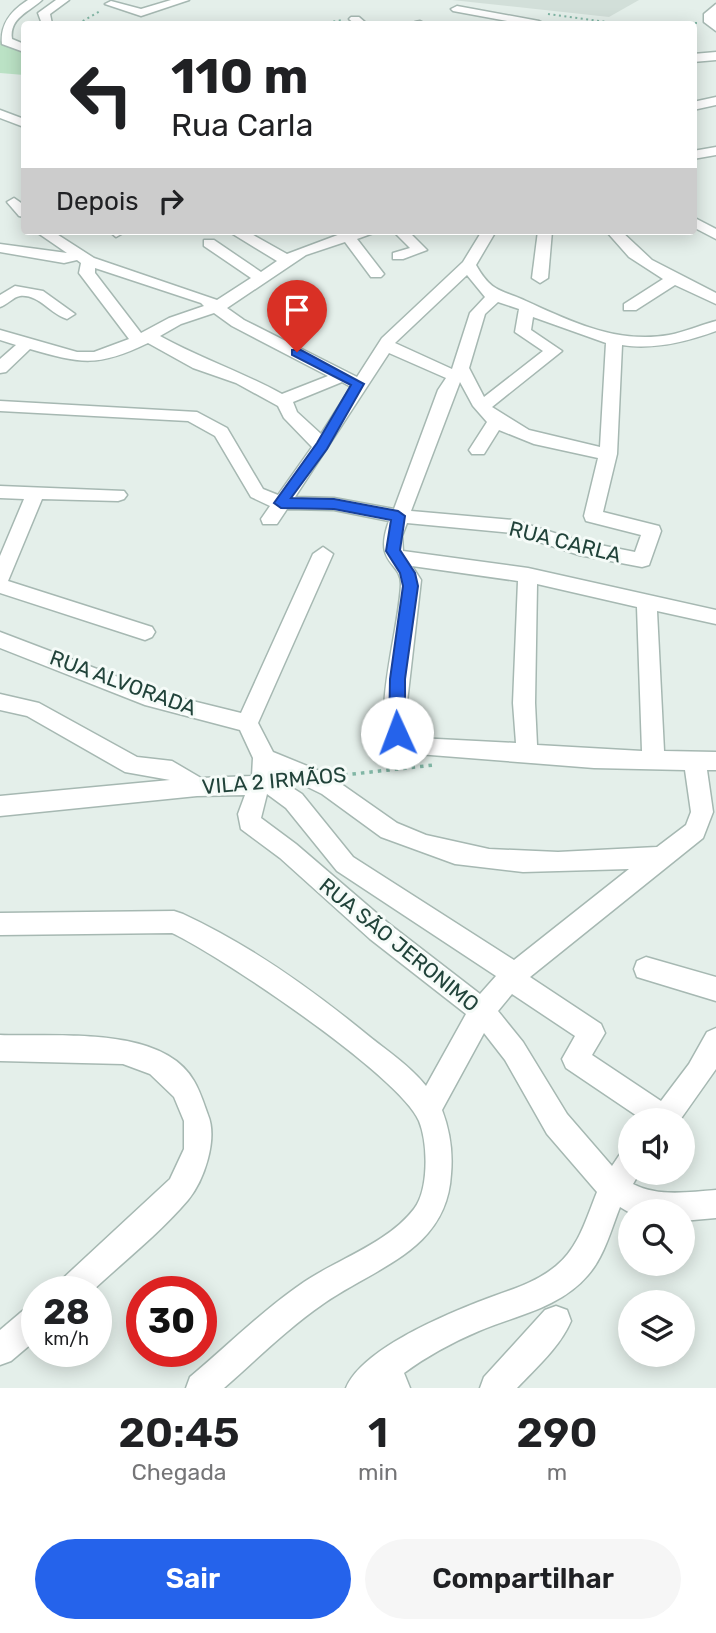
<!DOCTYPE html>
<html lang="pt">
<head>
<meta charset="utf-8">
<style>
	:root { --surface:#fff; --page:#f6f6f6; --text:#202124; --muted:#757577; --accent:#2563eb }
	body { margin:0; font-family:Rubik,sans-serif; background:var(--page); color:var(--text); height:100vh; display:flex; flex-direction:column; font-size:26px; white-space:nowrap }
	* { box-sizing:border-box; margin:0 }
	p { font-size:23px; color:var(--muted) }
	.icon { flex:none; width:38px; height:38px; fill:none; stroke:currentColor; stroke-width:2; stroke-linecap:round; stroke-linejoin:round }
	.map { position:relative; height:1388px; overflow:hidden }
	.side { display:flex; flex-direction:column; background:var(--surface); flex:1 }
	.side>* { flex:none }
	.guide { position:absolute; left:21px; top:21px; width:676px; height:214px; border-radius:7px; box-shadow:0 4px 18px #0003; background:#fff; color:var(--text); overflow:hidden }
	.tools { position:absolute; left:618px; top:1108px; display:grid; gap:14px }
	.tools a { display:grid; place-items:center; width:77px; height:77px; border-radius:50%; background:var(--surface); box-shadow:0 4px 18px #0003; font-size:35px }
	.speed { position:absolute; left:21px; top:1276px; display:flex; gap:14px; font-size:35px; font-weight:700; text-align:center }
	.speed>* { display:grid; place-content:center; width:91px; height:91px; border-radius:50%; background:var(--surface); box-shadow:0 4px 18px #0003; line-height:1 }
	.speed small { font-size:18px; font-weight:400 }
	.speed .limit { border:10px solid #d22; background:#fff; color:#111 }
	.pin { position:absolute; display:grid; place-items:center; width:60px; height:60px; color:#fff; margin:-72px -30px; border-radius:50% 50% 50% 0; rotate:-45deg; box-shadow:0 0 7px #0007 }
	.pin .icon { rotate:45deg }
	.me { position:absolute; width:77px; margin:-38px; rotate:358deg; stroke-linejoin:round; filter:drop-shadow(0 0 5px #0008) }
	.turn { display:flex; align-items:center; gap:24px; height:147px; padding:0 35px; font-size:32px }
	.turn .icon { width:91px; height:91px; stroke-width:2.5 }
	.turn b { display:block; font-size:49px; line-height:60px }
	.then { display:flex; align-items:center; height:66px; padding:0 35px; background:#0003; gap:14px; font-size:26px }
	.eta { display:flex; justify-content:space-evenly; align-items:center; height:119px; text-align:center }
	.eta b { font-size:42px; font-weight:600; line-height:49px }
	.cta { display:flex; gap:14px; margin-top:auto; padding:14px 35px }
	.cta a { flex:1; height:80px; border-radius:42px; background:var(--accent); color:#fff; font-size:28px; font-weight:600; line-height:80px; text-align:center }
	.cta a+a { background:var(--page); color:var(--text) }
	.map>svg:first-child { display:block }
</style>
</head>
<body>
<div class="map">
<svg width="716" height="1388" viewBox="0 0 716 1388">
	<rect width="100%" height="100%" fill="#e4efea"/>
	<path fill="#d2dfd9" d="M 452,0 L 639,0 L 609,17 Z"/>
	<path fill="#bbe2c5" d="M 0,40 L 6,46 L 24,49 L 24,75 L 0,73 Z"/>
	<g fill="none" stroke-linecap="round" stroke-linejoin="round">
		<g stroke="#a6b8b2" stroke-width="3">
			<g id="minor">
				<path d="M 28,0 L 42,0 C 29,12 9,18 12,39 L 24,44 L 24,52 L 2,44 C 0,23 12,10 28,0 Z"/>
				<path d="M 56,0 L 69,0 L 50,14 L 52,24 L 42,24 L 38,13 Z"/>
				<path d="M 171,0 L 189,0 L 141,16 L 105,4 L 111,1 L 141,9 Z"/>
				<path d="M 716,4 L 716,31 L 704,22 L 704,14 Z"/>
				<path d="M 457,6 L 539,21 L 545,24 L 523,24 L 453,11 L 451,9 Z"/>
				<path d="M 351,17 L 359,17 L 367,24 L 355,24 L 349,19 Z"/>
				<path d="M 420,21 L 426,24 L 413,24 L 415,22 Z"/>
				<path d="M 716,52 L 716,60 L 693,62 L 693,54 Z"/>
				<path d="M 716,97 L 716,105 L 693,110 L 693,102 Z"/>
				<path d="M 0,110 L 24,119 L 24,127 L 0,118 Z"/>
				<path d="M 716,147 L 716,155 L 693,159 L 693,151 Z"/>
				<path d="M 14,198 L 24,205 L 24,217 L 19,216 L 7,202 Z"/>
				<path d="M 693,217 L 716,229 L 716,239 L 693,227 Z"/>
				<path d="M 35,231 L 52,231 L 94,258 L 217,300 L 251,278 L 204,246 L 204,240 L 214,240 L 261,272 L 277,261 L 228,231 L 246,231 L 287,254 L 343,233 L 379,231 L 357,239 L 384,274 L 381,277 L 371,277 L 345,242 L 306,255 L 227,308 L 244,320 L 357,377 L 382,338 L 463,262 L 482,231 L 496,231 L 476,265 C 492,293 500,289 526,301 C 572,322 617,344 669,335 C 685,332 700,325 716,321 L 716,331 C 686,342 654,350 622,345 L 617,454 L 603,512 L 659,526 L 661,531 L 649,565 L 642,567 L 579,555 L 512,533 L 407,523 L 402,536 L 403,551 L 528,568 L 716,610 L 716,624 L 657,611 L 664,751 L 716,752 L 716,770 L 707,770 L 713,812 L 703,838 L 530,977 L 601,1024 L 605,1033 L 592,1055 L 661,1101 L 689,1064 L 707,1032 L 716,1028 L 716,1069 L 680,1120 L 643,1120 L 566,1068 L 562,1059 L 575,1036 L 512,994 L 498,1011 L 523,1042 L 567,1114 L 612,1166 L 620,1154 L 630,1150 L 630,1172 L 640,1172 L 633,1184 C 658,1197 688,1192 716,1190 L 716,1218 L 682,1221 L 682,1211 L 630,1213 L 620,1207 C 611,1230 604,1257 588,1275 C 560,1308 517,1315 479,1331 C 453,1342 427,1356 404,1373 L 410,1388 L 346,1388 C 362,1350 440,1317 478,1302 C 505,1291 533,1285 556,1266 C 579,1247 586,1219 597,1192 L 547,1134 L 505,1060 L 484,1033 L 442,1110 C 450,1131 453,1152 451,1174 C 447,1250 376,1267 323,1304 C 287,1329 257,1359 224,1388 L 186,1388 L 190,1377 C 228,1345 263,1310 304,1282 C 338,1259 388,1243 414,1209 C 429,1190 428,1143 419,1121 C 400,1076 221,956 172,933 L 0,935 L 0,913 L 174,911 L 183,914 C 250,945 313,990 370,1037 C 389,1052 411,1067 426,1086 L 466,1014 L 370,939 L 280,858 L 241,829 L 238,814 L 245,795 L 197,796 L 0,816 L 0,796 L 170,780 L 125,772 L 27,716 L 0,710 L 0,694 L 39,703 L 137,757 L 172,761 L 201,778 L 252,776 L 253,758 L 240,730 L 145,705 L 0,648 L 0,632 L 160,693 L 241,713 L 313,554 L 323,547 L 333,554 L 258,723 L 273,752 L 327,774 L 397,823 L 426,835 L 489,849 L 558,852 L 657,847 L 686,825 L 691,812 L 685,770 L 594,768 L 405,753 C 399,748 389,742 387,734 C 376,703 400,621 401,584 C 401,561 373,565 389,521 L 334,510 L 287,509 L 277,524 L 263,524 L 261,519 L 270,506 L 251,497 L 215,436 L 188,421 L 0,411 L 0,401 L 197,412 L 227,428 L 263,489 L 278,495 L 312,447 L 284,418 L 278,406 L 236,383 L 193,368 L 148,343 C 99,367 81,364 30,349 L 6,372 L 0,373 L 0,359 L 16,345 L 0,340 L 0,330 L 77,352 L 94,352 L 129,339 L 79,273 L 81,263 L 77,260 L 64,263 L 0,252 L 0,244 L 67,253 ZM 95,268 L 201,303 L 204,306 L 169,318 L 141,333 L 95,273 ZM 467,275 L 485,297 L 470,313 L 452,369 L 395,343 ZM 498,302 L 519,309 L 515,332 L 543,351 L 484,397 L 469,368 L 485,314 ZM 214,313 L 232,326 L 328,376 L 282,394 C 242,372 200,358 160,336 L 181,324 ZM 533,317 L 606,343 L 600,447 L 529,430 L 492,407 L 562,351 L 531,330 ZM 389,353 L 446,378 L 438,390 L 394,509 L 334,498 L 295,497 ZM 342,382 L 351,387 L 321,434 L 297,412 L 293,402 ZM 460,382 L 473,406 L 487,422 L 469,450 L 472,454 L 484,454 L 499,430 L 534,444 L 598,458 L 584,516 L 586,521 L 641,535 L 635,552 L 580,541 L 513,520 L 411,511 ZM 412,566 L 518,581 L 513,703 L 516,743 L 418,738 L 407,729 L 406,711 L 421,580 ZM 537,584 L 637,607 L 642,751 L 537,745 L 535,703 ZM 275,771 L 322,794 L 381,837 L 455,864 L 523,872 L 629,869 L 514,960 L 353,857 L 302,794 L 274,776 ZM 267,794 L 286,808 L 337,871 L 496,976 L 480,994 L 388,923 L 296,844 L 261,818 Z"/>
				<path d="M 109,231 L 123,231 L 123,233 L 116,237 Z"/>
				<path d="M 393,231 L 408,231 L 427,250 L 403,259 L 393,259 L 393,253 L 410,248 Z"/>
				<path d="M 538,231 L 552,231 L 548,278 L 540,283 L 532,278 Z"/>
				<path d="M 606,231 L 621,231 L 652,260 L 716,293 L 716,304 L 675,285 L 636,310 L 624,310 L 624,304 L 663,279 L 629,257 Z"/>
				<path d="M 15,286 L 43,291 L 75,314 L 67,319 C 50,314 39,294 20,296 C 13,297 7,305 0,307 L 0,295 Z"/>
				<path d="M 0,486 L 124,491 L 127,495 L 124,499 L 118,501 L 42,499 L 8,581 L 152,627 L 155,632 L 152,637 L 145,640 L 0,593 L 0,556 L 24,499 L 0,498 Z"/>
				<path d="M 646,957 L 716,977 L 716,1001 L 637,977 L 634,969 L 637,961 Z"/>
				<path d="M 0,1035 C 55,1037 163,1025 194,1081 C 200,1091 204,1104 208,1115 C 218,1139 204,1181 188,1200 C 160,1233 123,1262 91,1292 L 55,1292 L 59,1282 L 170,1179 L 184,1149 L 184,1121 L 174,1097 L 150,1074 L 123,1064 L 0,1061 Z"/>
				<path d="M 37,1304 L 37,1339 L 11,1361 L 0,1365 L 0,1330 L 26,1308 Z"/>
				<path d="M 556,1306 L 567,1310 L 571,1321 C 560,1347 536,1368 517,1388 L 480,1388 L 484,1377 L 545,1310 Z"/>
			</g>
		</g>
		<g stroke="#81b6a5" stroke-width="2" stroke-dasharray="2 3.5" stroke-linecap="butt">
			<path d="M 548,14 L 622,24"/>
			<path d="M 78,24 L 100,11"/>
			<path d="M 317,24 L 343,20"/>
			<path d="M 651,24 L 697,23"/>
		</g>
		<path stroke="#81b6a5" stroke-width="3.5" stroke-dasharray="3.5 5" stroke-linecap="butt" d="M 344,775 L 434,765"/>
		<use href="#minor" fill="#fff" fill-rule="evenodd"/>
	</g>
	<path fill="#2563eb" stroke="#184099" stroke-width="2" d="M 292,350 L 301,350 L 364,384 L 327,449 L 291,498 L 334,499 L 398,511 L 405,516 L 400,550 L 415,573 L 418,586 L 405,679 L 405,733 L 397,739 L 389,733 L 390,679 L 403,586 L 400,573 L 386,551 L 391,520 L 334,509 L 281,508 L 274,503 L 317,443 L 351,385 L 292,355 Z"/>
	<g text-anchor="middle" stroke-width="6" stroke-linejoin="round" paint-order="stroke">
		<g font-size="21" fill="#21433a" stroke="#f5fbf8">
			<text transform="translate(565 542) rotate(14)" y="7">RUA CARLA</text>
			<text transform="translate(123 683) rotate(20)" y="7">RUA ALVORADA</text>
			<text transform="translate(274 781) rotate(-5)" y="7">VILA 2 IRMÃOS</text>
			<text transform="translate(399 945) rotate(39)" y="7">RUA SÃO JERONIMO</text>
		</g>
	</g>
</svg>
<div class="tools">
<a><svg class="icon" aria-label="sound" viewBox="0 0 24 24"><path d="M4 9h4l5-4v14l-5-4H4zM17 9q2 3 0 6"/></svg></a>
<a><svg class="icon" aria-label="search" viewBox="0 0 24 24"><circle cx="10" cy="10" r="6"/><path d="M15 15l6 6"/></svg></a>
<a><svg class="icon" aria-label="layers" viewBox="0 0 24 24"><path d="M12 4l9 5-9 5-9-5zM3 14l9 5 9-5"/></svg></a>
</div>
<div class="speed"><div>28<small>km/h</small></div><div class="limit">30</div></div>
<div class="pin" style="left:297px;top:352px;background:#d93025"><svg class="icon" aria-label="arrive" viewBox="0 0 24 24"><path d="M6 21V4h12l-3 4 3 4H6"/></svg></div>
<svg class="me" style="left:397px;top:733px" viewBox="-20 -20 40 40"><circle r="19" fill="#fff"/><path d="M0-13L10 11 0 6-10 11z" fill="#2563eb"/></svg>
<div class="guide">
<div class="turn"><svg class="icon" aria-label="left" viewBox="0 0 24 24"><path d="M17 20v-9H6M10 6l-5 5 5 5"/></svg><div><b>110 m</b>Rua Carla</div></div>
<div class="then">Depois<svg class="icon" aria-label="right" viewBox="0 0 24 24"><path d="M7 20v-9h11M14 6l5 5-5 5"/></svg></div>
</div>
</div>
<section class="side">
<div class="eta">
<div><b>20:45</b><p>Chegada</p></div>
<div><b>1</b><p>min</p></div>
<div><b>290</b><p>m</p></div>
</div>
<div class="cta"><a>Sair</a><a>Compartilhar</a></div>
</section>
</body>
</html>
